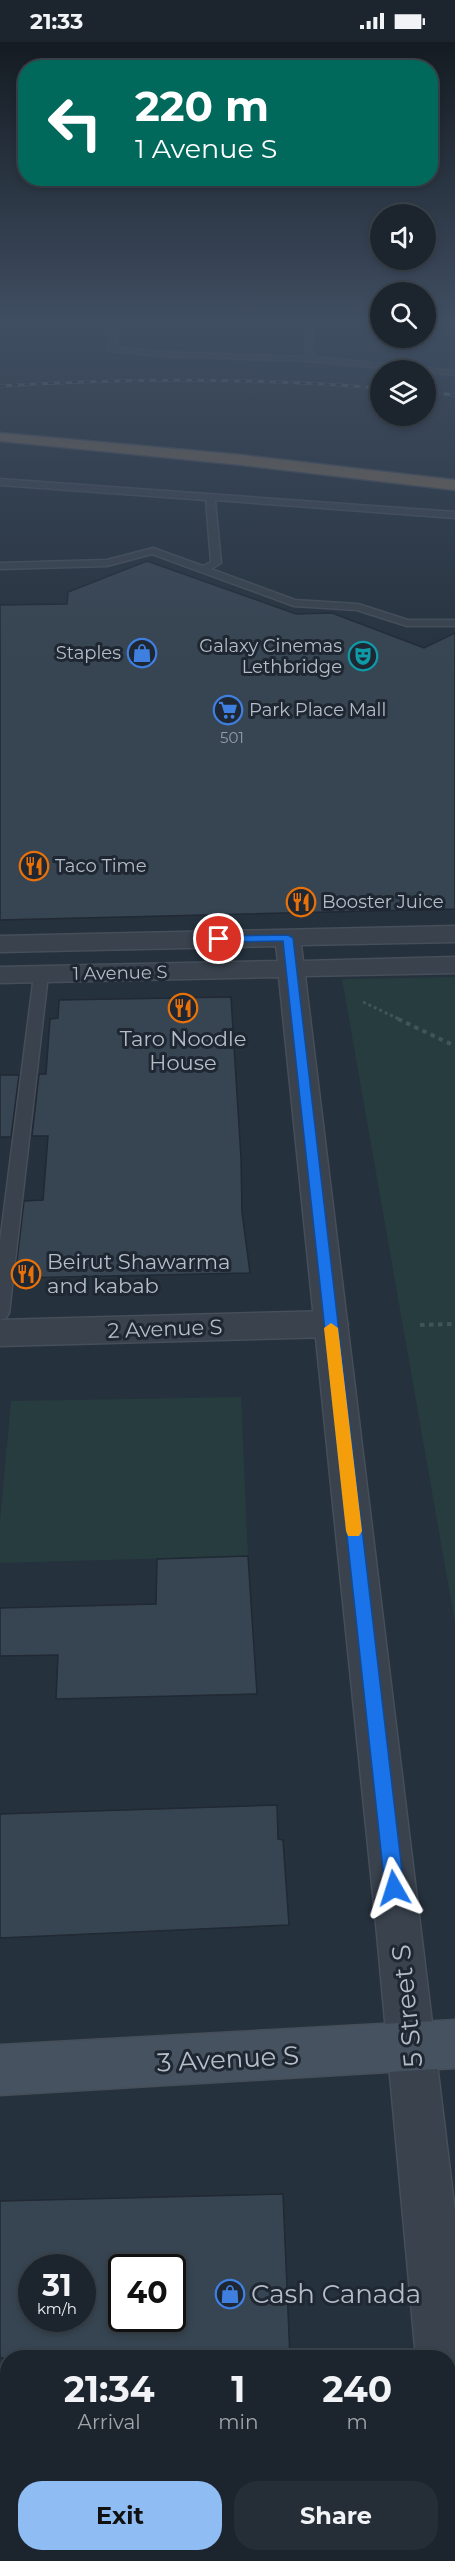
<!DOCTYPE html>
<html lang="en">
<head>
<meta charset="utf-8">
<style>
	:root { --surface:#1c252e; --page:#252d36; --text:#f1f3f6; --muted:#a0a5aa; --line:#3a424a; --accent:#8fbcf3 }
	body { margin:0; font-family:Montserrat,sans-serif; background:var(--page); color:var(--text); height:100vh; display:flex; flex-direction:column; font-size:22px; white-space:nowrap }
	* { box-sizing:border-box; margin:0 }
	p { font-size:20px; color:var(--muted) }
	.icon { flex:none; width:33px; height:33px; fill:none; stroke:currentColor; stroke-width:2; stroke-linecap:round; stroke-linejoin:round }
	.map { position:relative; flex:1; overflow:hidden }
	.drawer { position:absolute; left:0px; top:2308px; width:456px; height:212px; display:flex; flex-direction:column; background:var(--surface); border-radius:24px 24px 0 0; box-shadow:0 3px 9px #0003,0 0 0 2px var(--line) }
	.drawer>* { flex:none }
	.top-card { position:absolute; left:18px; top:18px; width:420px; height:126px; border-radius:24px; box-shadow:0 3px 9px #0003,0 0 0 2px var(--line); background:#00695c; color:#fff; overflow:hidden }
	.controls { position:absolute; left:370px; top:162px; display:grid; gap:12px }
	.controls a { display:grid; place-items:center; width:66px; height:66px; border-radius:50%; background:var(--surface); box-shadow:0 3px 9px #0003,0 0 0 2px var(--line); font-size:30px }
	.speed { position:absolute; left:18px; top:2212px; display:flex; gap:12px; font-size:30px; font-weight:700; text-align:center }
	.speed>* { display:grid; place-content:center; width:78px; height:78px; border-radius:50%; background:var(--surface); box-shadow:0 3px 9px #0003,0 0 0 2px var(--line); line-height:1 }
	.speed small { font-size:15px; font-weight:400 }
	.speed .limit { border:3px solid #111; border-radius:9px; background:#fff; color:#111 }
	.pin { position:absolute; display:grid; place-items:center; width:51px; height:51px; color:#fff; margin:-26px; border:3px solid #fff; border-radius:50%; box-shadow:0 2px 6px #0007 }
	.me { position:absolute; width:66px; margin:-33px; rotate:354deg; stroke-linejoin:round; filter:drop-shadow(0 0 4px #0008) }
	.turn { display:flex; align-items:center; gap:21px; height:126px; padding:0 18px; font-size:27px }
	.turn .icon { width:78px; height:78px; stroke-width:2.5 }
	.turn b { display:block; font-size:42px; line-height:51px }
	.eta { display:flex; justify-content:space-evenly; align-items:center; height:102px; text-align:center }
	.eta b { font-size:36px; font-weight:700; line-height:42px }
	.cta { display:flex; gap:12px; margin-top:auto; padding:12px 18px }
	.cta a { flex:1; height:69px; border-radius:24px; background:var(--accent); color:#111; font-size:24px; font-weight:700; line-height:69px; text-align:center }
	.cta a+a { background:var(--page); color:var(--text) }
	.status { display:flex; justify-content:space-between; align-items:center; height:42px; padding:0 30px; background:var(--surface); direction:ltr }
	.status svg { height:16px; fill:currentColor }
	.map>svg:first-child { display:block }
</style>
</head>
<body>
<div class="status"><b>21:33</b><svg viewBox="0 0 49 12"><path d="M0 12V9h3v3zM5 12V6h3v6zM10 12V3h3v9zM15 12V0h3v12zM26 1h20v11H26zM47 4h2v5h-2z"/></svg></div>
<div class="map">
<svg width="455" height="2519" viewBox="0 0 455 2519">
	<rect width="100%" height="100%" fill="#25313d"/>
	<g fill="#273c3e">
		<path d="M 455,935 L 455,1581 L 342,937 Z"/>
		<path d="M 241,1355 L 248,1514 L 0,1521 L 0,1479 L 11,1359 Z"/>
	</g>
	<g fill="#374552" stroke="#202934" stroke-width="1.5" fill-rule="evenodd">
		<path d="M 147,519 L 296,572 L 332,571 L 424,606 L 455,591 L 455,867 L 0,878 L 0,563 L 67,562 L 68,550 Z"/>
		<path d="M 231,955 L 241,1116 L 242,1170 L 250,1231 L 15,1236 L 24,1159 L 43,1158 L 48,1094 L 32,1094 L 39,1032 L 46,1032 L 50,977 L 58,976 L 59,958 Z"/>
		<path d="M 0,1033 L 19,1033 L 11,1095 L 0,1095 Z"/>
		<path d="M 248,1514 L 257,1652 L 56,1657 L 58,1613 L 0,1614 L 0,1566 L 156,1562 L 157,1517 Z"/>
		<path d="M 277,1763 L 278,1797 L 283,1798 L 289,1883 L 0,1896 L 0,1772 Z"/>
		<path d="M 283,2152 L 290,2316 L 0,2316 L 0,2159 ZM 32,2226 L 82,2226 L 82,2277 L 32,2277 ZM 122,2226 L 172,2226 L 172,2277 L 122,2277 Z"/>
	</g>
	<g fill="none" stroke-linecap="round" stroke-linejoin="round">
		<g stroke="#454e59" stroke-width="3">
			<g id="service">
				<path d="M 114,282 L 120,282 L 115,305 L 160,310 L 305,315 L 306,282 L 312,282 L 313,315 L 455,329 L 455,333 L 309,319 L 160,314 L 111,309 L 108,307 Z"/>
				<path d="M 0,437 L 455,470 L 455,476 L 215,458 L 221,521 L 211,527 L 295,558 L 358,562 L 408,578 L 455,578 L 455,584 L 407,584 L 357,568 L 294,564 L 152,512 L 107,524 L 0,527 L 0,521 L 107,518 L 153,506 L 203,524 L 211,520 L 206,458 L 0,443 Z"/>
				<path d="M 41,929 L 48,933 L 9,1271 L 6,1276 L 0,1278 L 0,1200 L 34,933 Z"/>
			</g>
		</g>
		<g stroke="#454e59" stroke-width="3">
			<path id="minor" d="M 331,1269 L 343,1273 L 348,1282 L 343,1291 L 331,1295 L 0,1304 L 0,1278 Z"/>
		</g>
		<g stroke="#454e59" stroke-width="3">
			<path id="tertiary" d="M 455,884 L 455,900 L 301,903 L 303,919 L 455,915 L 455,931 L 305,934 L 455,2170 L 455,2447 L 448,2444 L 448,2316 L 416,2316 L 377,1892 L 279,935 L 0,941 L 0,925 L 278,919 L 276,904 L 0,910 L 0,894 Z"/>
		</g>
		<g stroke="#454e59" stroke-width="3">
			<path id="secondary" d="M 455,1978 L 455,2026 L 0,2053 L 0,2003 Z"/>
		</g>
		<g stroke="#444d58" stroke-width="3">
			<path id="motorway" d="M 0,391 L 242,413 L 455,438 L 455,448 L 242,423 L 0,399 Z"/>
		</g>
		<path stroke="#405556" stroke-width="3" stroke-dasharray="3 3" stroke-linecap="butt" d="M 363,960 L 401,978"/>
		<g stroke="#405556" stroke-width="4" stroke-dasharray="4.5 4.5" stroke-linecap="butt">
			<path d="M 398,977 L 455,1004"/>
			<path d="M 420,1283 L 455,1282"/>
		</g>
		<use href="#service" fill="#39424d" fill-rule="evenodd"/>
		<use href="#minor" fill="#39424d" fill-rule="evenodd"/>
		<use href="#tertiary" fill="#39424d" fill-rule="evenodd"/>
		<use href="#secondary" fill="#475260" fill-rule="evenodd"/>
		<use href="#motorway" fill="#726656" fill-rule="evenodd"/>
		<g stroke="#5b6774" stroke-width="3">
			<g id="rail">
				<path d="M 0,344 C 127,336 254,336 381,346"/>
				<path d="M 426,350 L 455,353"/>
			</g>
		</g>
		<use href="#rail" stroke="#1e2732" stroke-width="2" stroke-dasharray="6" stroke-linecap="butt"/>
	</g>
	<linearGradient id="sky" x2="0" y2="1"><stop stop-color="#141b22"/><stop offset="0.44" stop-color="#404e62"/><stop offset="1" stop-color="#404e62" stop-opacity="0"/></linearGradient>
	<rect width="455" height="635" fill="url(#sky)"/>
	<path fill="#1a73e8" stroke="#114b97" stroke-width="1.5" d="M 288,893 L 293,896 L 404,1846 L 401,1852 L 394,1855 L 388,1852 L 385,1846 L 283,899 L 219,900 L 214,897 L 219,894 Z"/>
	<path fill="#f59e0b" d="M 331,1281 L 338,1286 L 362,1489 L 359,1494 L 348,1494 L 346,1489 L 324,1286 Z"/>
	<defs>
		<g id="shop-ring" transform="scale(1.5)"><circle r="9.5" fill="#1e2732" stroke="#3f7fe0" stroke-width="1.5"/><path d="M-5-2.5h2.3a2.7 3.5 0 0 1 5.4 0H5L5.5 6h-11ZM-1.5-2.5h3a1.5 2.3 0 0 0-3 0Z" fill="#3f7fe0"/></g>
		<g id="theatre-ring" transform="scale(1.5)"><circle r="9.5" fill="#1e2732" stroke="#0f9aa8" stroke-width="1.5"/><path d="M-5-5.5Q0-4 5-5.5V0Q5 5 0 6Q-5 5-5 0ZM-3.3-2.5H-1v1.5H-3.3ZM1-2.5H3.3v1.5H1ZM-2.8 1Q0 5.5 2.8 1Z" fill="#0f9aa8"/></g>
		<g id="supermarket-ring" transform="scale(1.5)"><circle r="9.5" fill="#1e2732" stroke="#3f7fe0" stroke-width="1.5"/><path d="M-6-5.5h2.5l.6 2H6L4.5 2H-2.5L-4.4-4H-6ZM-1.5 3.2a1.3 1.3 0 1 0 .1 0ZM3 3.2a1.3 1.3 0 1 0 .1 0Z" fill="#3f7fe0"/></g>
		<g id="restaurant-ring" transform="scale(1.5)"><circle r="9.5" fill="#1e2732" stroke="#e8710a" stroke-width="1.5"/><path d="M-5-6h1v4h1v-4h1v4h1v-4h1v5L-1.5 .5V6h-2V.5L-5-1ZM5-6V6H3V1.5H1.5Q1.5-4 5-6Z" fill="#e8710a"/></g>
	</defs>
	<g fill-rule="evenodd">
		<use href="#shop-ring" x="142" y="611"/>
		<use href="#theatre-ring" x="363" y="614"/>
		<use href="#supermarket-ring" x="228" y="668"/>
		<use href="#restaurant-ring" x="34" y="824"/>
		<use href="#restaurant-ring" x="301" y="860"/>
		<use href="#restaurant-ring" x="183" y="966"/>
		<use href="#restaurant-ring" x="26" y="1232"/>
		<use href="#shop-ring" x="230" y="2252"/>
	</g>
	<g text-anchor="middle" stroke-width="6" stroke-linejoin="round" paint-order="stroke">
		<g font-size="15" fill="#949da9">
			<text x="232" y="701">501</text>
		</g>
		<g font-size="18" fill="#b5bdc8" stroke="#1e2732" text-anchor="start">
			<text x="342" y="610" text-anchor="end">Galaxy Cinemas<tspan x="342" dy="21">Lethbridge</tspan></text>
			<text x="121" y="617" text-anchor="end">Staples</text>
			<text x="249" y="674">Park Place Mall</text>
			<text x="55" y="830">Taco Time</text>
			<text x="322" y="866">Booster Juice</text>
		</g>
		<g font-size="18" fill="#b5bdc8" stroke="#1e2732">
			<text transform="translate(120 931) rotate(-1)" y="6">1 Avenue S</text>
		</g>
		<g font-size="21" fill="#b5bdc8" stroke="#1e2732">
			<text x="183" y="1004">Taro Noodle<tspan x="183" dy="24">House</tspan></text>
			<text x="47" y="1227" text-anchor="start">Beirut Shawarma<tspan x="47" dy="24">and kabab</tspan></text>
		</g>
		<g font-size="21" fill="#b5bdc8" stroke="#1e2732">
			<text transform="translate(165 1287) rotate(-2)" y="7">2 Avenue S</text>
		</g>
		<g font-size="26" fill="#b5bdc8" stroke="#1e2732">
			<text transform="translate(407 1964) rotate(-96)" y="9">5 Street S</text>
			<text transform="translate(228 2017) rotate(-3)" y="9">3 Avenue S</text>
		</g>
		<g font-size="26" fill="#b5bdc8" stroke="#1e2732" text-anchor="start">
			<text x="251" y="2261">Cash Canada</text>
		</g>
	</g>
</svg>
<div class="controls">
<a><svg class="icon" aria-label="sound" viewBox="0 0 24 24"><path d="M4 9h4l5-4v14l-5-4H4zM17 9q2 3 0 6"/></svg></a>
<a><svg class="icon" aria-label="search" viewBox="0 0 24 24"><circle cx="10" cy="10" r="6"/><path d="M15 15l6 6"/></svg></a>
<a><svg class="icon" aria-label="layers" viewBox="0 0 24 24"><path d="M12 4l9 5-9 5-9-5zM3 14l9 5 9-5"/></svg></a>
</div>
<div class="speed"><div>31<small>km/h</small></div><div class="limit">40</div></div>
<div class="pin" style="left:219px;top:897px;background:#d93025"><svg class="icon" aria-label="arrive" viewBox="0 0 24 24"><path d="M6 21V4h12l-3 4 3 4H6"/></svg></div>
<svg class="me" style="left:394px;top:1846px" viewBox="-20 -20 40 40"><path d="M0-17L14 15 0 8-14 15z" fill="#1a73e8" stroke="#fff" stroke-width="4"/></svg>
<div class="top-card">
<div class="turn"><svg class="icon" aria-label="left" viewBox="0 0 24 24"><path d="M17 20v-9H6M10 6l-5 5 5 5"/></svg><div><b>220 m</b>1 Avenue S</div></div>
</div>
<section class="drawer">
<div class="eta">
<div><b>21:34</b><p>Arrival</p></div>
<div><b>1</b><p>min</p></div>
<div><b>240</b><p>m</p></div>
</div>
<div class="cta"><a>Exit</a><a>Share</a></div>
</section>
</div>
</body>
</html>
